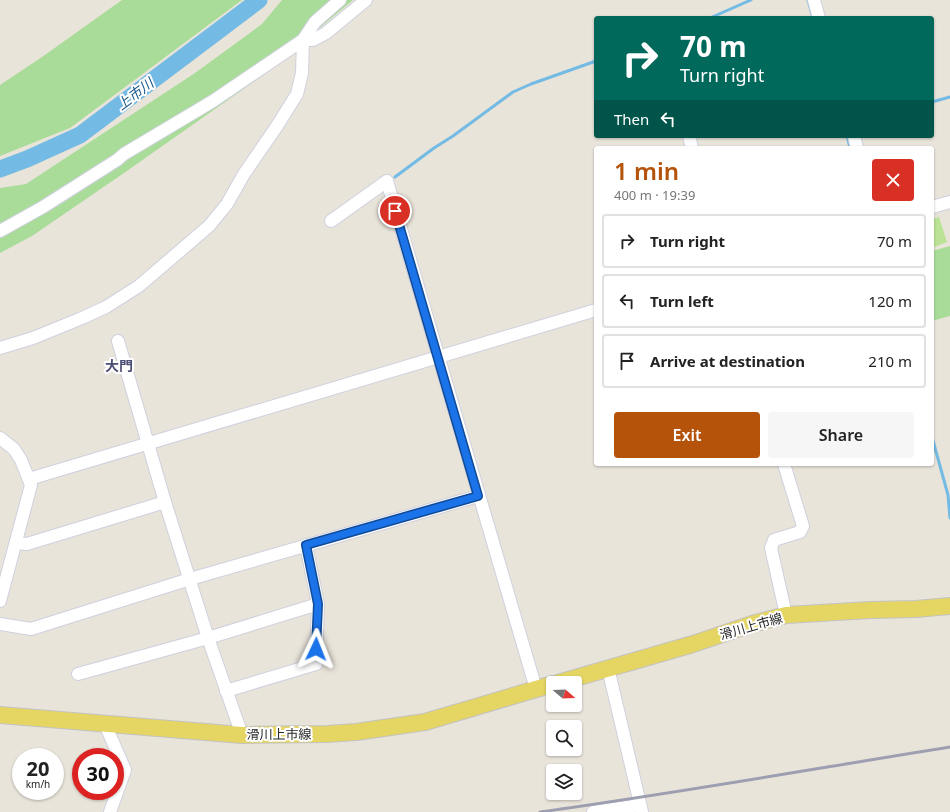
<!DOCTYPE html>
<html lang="en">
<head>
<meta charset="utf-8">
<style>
	:root { --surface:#fff; --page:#f6f6f6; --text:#222; --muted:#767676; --line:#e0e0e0; --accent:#b45309 }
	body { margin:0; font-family:"Noto Sans","Noto Sans JP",sans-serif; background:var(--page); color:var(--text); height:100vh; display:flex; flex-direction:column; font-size:15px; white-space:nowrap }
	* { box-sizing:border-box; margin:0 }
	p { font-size:13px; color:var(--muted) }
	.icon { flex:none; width:22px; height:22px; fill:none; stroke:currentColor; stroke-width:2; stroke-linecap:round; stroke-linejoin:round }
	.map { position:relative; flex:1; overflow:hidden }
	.side { position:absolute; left:594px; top:146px; width:340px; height:320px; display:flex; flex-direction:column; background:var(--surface); border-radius:4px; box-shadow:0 1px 3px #0004 }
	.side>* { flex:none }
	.top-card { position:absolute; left:594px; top:16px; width:340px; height:122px; border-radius:4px; box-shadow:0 1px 3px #0004; background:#00695c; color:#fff; overflow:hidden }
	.needle { width:26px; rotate:109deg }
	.fabs { position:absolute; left:546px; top:676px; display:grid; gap:8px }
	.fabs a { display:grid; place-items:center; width:36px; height:36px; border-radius:4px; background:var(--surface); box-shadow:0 1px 3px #0004; font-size:20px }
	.speed { position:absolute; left:12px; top:748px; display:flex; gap:8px; font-size:20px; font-weight:700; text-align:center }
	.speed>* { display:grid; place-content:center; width:52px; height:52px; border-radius:50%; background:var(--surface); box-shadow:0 1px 3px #0004; line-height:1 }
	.speed small { font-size:10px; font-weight:400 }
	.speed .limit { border:6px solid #d22; background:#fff; color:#111 }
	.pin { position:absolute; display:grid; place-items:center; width:34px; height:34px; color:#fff; margin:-17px; border:2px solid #fff; border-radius:50%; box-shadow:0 1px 4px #0007 }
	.me { position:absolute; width:44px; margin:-22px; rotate:2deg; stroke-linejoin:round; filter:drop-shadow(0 0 3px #0008) }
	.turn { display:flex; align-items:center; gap:14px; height:84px; padding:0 20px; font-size:18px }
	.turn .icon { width:52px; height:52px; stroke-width:2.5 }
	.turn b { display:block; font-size:28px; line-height:34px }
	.then { display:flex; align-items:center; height:38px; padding:0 20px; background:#0003; gap:8px; font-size:15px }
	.round { display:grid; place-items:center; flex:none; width:42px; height:42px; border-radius:4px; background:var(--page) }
	.overview { display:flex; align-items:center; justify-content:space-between; height:68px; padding:0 20px }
	h1 { font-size:24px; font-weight:600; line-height:30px; color:var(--accent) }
	.cta { display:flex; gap:8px; margin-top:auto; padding:8px 20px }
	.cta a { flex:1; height:46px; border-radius:4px; background:var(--accent); color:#fff; font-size:16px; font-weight:600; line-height:46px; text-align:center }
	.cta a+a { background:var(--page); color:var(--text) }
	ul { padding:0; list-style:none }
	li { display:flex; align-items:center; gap:12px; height:54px; margin:0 8px 6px; padding:0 12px; border:2px solid var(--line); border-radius:4px }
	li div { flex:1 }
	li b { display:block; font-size:15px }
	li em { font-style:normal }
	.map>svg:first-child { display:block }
</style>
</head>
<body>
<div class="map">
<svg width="950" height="812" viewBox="0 0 950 812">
	<rect width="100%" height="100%" fill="#e9e4da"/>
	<g fill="#a9dc99">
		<path d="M 122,0 L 242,0 L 70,128 L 0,156 L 0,85 L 42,57 Z"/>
		<path d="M 282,0 L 353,0 L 262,76 L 124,173 L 32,236 L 0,253 L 0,188 L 26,184 L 195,73 L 262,24 Z"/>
		<path d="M 950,246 L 950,316 L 932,321 L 932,251 Z"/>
	</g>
	<path fill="#bae396" d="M 939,217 L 947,242 L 932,248 L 932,219 Z"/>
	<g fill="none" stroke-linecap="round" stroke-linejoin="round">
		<g stroke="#73bae4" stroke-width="3">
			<path d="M 808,0 L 813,18"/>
			<path d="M 710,18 L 751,0"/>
			<path d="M 932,102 L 950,97"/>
			<path d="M 847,136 L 850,148"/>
			<path d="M 395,177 L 434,148 L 453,136 L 513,92 L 531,84 L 596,61"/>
			<path d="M 932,437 L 948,495 L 950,518"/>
		</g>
		<path stroke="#73bae4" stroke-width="17" d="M 0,169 L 27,159 L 80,135 L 259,0"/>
		<g stroke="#cfd0df" stroke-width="14">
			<g id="minor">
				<path d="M 814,0 L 819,18"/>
				<path d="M 303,40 L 313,40 L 326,33 L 366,0"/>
				<path d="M 303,40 L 315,22 L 340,0"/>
				<path d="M 689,136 L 692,148"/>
				<path d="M 854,136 L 857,148"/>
				<path d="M 932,207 L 950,202"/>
				<path d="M 331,221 L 387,181 L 536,689"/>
				<path d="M 0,231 L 43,207 L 117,160 L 124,154 L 213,101 L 303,40 L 302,73 L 297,94 L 277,126 L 244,174 L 227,204 L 209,226 L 139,286 L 106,307 L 82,318 L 33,338 L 0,348"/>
				<path d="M 118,341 L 165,502 L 208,638 L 242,735"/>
				<path d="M 0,438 L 14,449 L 21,460 L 31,485 L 0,601"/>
				<path d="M 784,464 L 803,526 L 800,532 L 774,540 L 771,548 L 786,615"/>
				<path d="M 29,479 L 596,310"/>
				<path d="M 16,543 L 27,544 L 165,502"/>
				<path d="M 0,624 L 31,629 L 190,579 L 478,496"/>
				<path d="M 608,668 L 642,812"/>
				<path d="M 78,674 L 208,638 L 318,604"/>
				<path d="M 226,691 L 316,664 L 318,604 L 306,545"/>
				<path d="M 105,724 L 125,770 L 110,812"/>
				<path d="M 593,812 L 640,805"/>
			</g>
		</g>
		<g stroke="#c3c3c3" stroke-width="18">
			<g id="major">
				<path d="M 558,683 L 693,644 L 752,624 L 786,615 L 871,610 L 916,609 L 950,606"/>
				<path d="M 0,715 L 242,735 L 327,734 L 356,732 L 425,722 L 553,684"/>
			</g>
		</g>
		<use href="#minor" stroke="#fff" stroke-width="12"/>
		<use href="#major" stroke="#e5d563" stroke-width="16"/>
		<path stroke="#9d9eb0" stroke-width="3" d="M 540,812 C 677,793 813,769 950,747"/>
	</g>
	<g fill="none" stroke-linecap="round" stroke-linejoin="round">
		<g stroke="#114b97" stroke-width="10">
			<path id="route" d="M 316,649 L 318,604 L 306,545 L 478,496 L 395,211"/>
		</g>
		<use href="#route" stroke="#1a73e8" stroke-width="7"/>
	</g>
	<g text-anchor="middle" stroke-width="4" stroke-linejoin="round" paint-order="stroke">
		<g font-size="13" fill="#272727" stroke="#fff">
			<text transform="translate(751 626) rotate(-16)" y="5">滑川上市線</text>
			<text x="279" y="739">滑川上市線</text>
		</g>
		<g font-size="14" font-style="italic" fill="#17578c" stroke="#fff">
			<text transform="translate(135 94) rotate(-37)" y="5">上市川</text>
		</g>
		<g font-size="14" font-weight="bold" fill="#4c4e74" stroke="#fff">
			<text x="119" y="371">大門</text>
		</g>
	</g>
</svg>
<div class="fabs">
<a><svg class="needle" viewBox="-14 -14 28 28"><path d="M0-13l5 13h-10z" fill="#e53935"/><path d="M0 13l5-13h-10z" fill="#767676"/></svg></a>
<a><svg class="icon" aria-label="search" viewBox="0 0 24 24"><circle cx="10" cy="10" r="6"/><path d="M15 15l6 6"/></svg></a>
<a><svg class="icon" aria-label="layers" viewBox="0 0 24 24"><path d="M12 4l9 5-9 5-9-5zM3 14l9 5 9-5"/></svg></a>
</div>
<div class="speed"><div>20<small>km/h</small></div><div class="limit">30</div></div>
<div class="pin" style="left:395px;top:211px;background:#d93025"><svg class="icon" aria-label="arrive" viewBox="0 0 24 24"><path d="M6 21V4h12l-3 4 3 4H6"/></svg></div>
<svg class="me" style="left:316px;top:649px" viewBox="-20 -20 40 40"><path d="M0-17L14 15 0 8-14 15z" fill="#1a73e8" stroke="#fff" stroke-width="4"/></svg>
<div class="top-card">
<div class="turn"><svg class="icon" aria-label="right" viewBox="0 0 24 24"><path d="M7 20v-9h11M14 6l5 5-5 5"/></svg><div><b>70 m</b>Turn right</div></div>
<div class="then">Then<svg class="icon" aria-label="left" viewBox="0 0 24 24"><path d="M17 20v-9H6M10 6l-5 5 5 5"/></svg></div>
</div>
<section class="side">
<div class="overview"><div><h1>1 min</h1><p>400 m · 19:39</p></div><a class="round" style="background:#d93025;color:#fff"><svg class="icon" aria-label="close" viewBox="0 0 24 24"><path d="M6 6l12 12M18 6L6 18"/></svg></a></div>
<ul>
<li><svg class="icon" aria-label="right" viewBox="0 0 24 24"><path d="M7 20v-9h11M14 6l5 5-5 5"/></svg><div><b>Turn right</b></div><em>70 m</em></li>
<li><svg class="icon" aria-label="left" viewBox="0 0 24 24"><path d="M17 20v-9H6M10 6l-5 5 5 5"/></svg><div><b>Turn left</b></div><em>120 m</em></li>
<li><svg class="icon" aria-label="arrive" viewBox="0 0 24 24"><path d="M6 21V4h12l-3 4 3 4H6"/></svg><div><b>Arrive at destination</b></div><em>210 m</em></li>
</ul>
<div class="cta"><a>Exit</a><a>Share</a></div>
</section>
</div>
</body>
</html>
